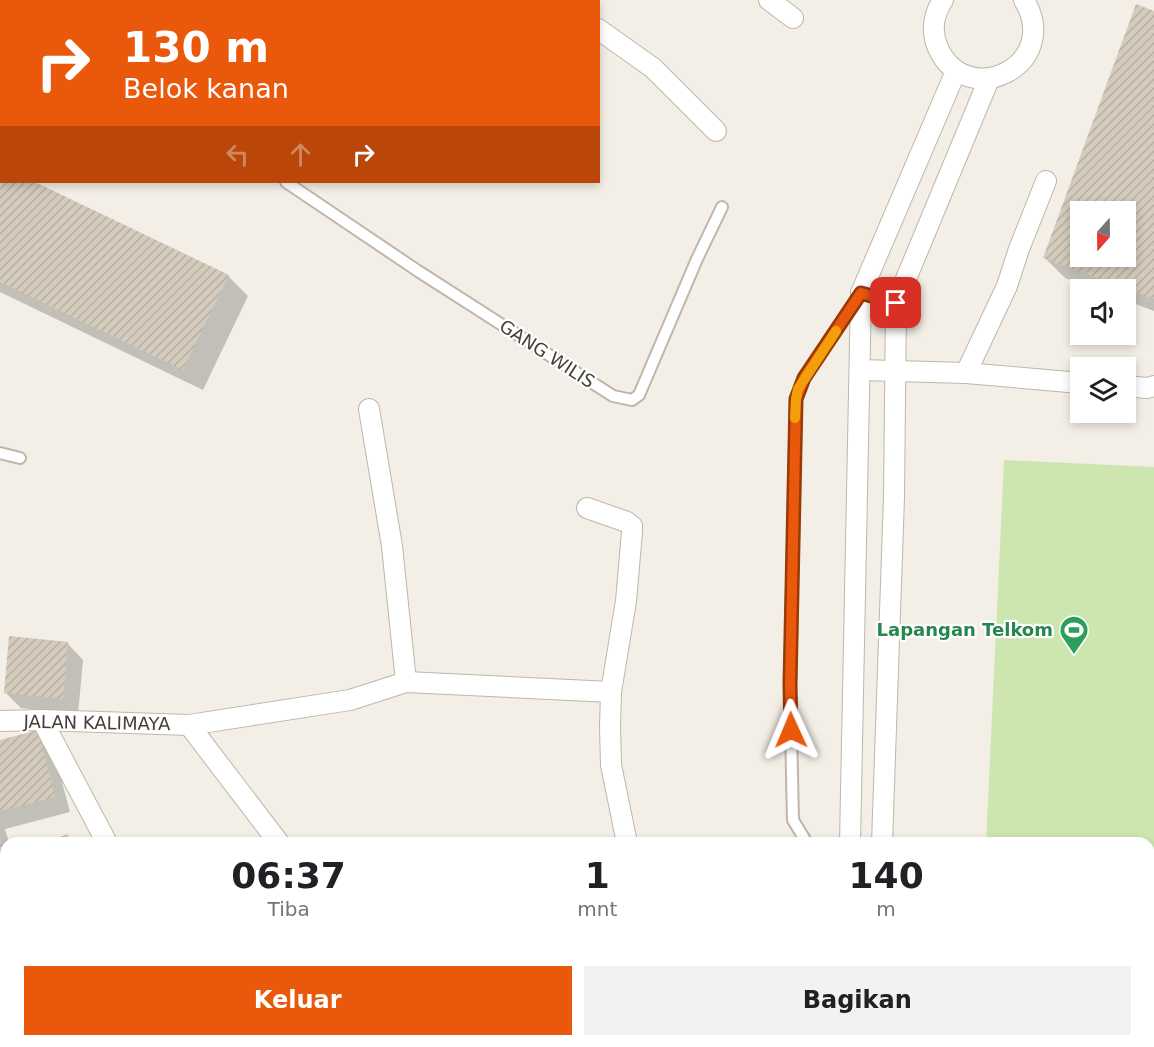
<!DOCTYPE html>
<html lang="id">
<head>
<meta charset="utf-8">
<style>
	:root { --surface:#fff; --page:#f2f2f2; --text:#202124; --muted:#757577; --accent:#ea580c }
	body { margin:0; font-family:"DejaVu Sans",sans-serif; background:var(--page); color:var(--text); height:100vh; display:flex; flex-direction:column; font-size:22px; white-space:nowrap }
	* { box-sizing:border-box; margin:0 }
	p { font-size:20px; color:var(--muted) }
	.icon { flex:none; width:33px; height:33px; fill:none; stroke:currentColor; stroke-width:2; stroke-linecap:round; stroke-linejoin:round }
	.map { position:relative; flex:1; overflow:hidden }
	.sheet { position:absolute; left:0px; top:837px; width:1155px; height:210px; display:flex; flex-direction:column; background:var(--surface); border-radius:18px 18px 0 0; box-shadow:0 3px 9px #0003 }
	.sheet>* { flex:none }
	.guide { position:absolute; left:0px; top:0px; width:600px; height:183px; box-shadow:0 3px 9px #0003; background:#ea580c; color:#fff; overflow:hidden }
	.needle { width:39px; rotate:200deg }
	.fabs { position:absolute; left:1070px; top:201px; display:grid; gap:12px }
	.fabs a { display:grid; place-items:center; width:66px; height:66px; border-radius:0px; background:var(--surface); box-shadow:0 3px 9px #0003; font-size:30px }
	.pin { position:absolute; display:grid; place-items:center; width:51px; height:51px; color:#fff; margin:-26px; border-radius:12px; box-shadow:0 3px 9px #0006 }
	.me { position:absolute; width:66px; margin:-33px; rotate:359deg; stroke-linejoin:round; filter:drop-shadow(0 0 4px #0008) }
	.turn { display:flex; align-items:center; gap:21px; height:126px; padding:0 24px; font-size:27px }
	.turn .icon { width:78px; height:78px; stroke-width:2.5 }
	.turn b { display:block; font-size:42px; line-height:51px }
	.lanes { display:flex; align-items:center; height:57px; padding:0 24px; background:#0003; justify-content:center; gap:30px; direction:ltr }
	.lanes .off { opacity:.35 }
	.eta { display:flex; justify-content:space-evenly; align-items:center; height:102px; text-align:center }
	.eta b { font-size:36px; font-weight:700; line-height:42px }
	.action { display:flex; gap:12px; margin-top:auto; padding:12px 24px }
	.action a { flex:1; height:69px; border-radius:0px; background:var(--accent); color:#fff; font-size:24px; font-weight:700; line-height:69px; text-align:center }
	.action a+a { background:var(--page); color:var(--text) }
	.map>svg:first-child { display:block }
</style>
</head>
<body>
<div class="map">
<svg width="1154" height="1047" viewBox="0 0 1154 1047">
	<defs>
		<pattern id="building-hatch" width="6" height="6" patternUnits="userSpaceOnUse" patternTransform="scale(1.5)"><rect width="6" height="6" fill="#d4cbbc"/><path d="M-1 1l2-2M0 6l6-6M5 7l2-2" fill="none" stroke="#b7afa2"/></pattern>
	</defs>
	<rect width="100%" height="100%" fill="#f3efe6"/>
	<path fill="#cde6b0" d="M 1004,460 L 1154,467 L 1154,859 L 1149,859 L 1149,843 L 986,843 Z"/>
	<g fill="#0003" fill-rule="evenodd">
		<path d="M 1154,12 L 1154,311 L 1125,300 L 1125,290 L 1096,290 L 1065,278 L 1045,258 ZM 1080,212 L 1125,212 L 1125,256 L 1080,256 Z"/>
		<path d="M 0,166 L 2,182 L 32,182 L 228,276 L 248,296 L 203,390 L 0,292 Z"/>
		<path d="M 68,644 L 83,660 L 78,714 L 21,708 L 5,692 Z"/>
		<path d="M 37,732 L 53,748 L 70,812 L 5,829 L 9,843 L 6,843 L 6,873 L 0,874 L 0,742 Z"/>
		<path d="M 0,1031 L 4,1037 L 6,1036 L 6,1041 L 36,1041 L 39,1047 L 0,1047 Z"/>
		<path d="M 367,1041 L 402,1041 L 407,1047 L 373,1047 Z"/>
	</g>
	<g fill="url(#building-hatch)" fill-rule="evenodd">
		<path d="M 1136,4 L 1154,11 L 1154,299 L 1043,258 ZM 1080,212 L 1125,212 L 1125,256 L 1080,256 Z"/>
		<path d="M 0,182 L 35,182 L 229,275 L 183,370 L 0,282 Z"/>
		<path d="M 9,636 L 68,642 L 63,699 L 4,693 Z"/>
		<path d="M 38,730 L 55,797 L 0,811 L 0,740 Z"/>
		<path d="M 68,834 L 71,843 L 44,843 Z"/>
		<path d="M 38,838 L 40,843 L 25,843 Z"/>
		<path d="M 0,839 L 6,860 L 0,862 Z"/>
		<path d="M 1149,1026 L 1154,1028 L 1154,1047 L 1065,1047 L 1068,1041 L 1149,1041 Z"/>
		<path d="M 7,1041 L 32,1041 L 36,1047 L 10,1047 Z"/>
		<path d="M 379,1041 L 402,1041 L 405,1044 L 402,1047 L 371,1047 Z"/>
	</g>
	<g fill="none" stroke-linecap="round" stroke-linejoin="round">
		<g stroke="#beb7a9" stroke-width="14">
			<g id="service">
				<path d="M 321,0 L 323,2"/>
				<path d="M 0,103 L 2,104"/>
				<path d="M 286,182 L 418,271 L 613,396 L 632,400 L 639,395 L 697,259 L 722,207"/>
				<path d="M 0,453 L 20,458"/>
				<path d="M 807,843 L 793,820 L 790,685 L 796,399 L 804,378 L 858,298"/>
			</g>
		</g>
		<g stroke="#beb7a9" stroke-width="22">
			<g id="minor">
				<path d="M 557,0 L 559,2"/>
				<path d="M 769,0 L 793,18"/>
				<path d="M 943,0 C 933,15 931,32 938,48 C 967,112 1063,65 1024,0"/>
				<path d="M 598,29 L 653,68 L 716,131"/>
				<path d="M 861,293 L 896,303"/>
				<path d="M 860,370 L 966,373 L 1080,383"/>
				<path d="M 966,373 L 1007,286 L 1019,249 L 1046,181"/>
				<path d="M 1125,386 L 1147,388 L 1154,386"/>
				<path d="M 369,409 L 392,546 L 406,682"/>
				<path d="M 587,508 L 627,522 L 632,526 L 632,532 L 626,601 L 611,692 L 610,726 L 611,765 L 627,843"/>
				<path d="M 42,720 L 107,843"/>
				<path d="M 0,721 L 42,720 L 189,725 L 350,700 L 406,682 L 611,692"/>
				<path d="M 189,725 L 279,843"/>
				<path d="M 850,843 L 861,293 L 956,71"/>
				<path d="M 882,843 L 894,497 L 896,303 L 989,79"/>
				<path d="M 0,978 L 6,987"/>
				<path d="M 41,1041 L 45,1047"/>
				<path d="M 239,1041 L 243,1047"/>
				<path d="M 433,1041 L 437,1047"/>
				<path d="M 572,1041 L 576,1047"/>
				<path d="M 872,1041 L 877,1047"/>
				<path d="M 918,1041 L 923,1047"/>
			</g>
		</g>
		<use href="#service" stroke="#fff" stroke-width="10"/>
		<use href="#minor" stroke="#fff" stroke-width="20"/>
	</g>
	<g fill="none" stroke-linecap="round" stroke-linejoin="round">
		<g stroke="#983908" stroke-width="15">
			<path id="route" d="M 791,730 L 790,685 L 796,399 L 804,378 L 861,293 L 896,303"/>
		</g>
		<use href="#route" stroke="#ea580c" stroke-width="10"/>
		<path stroke="#f59e0b" stroke-width="10" d="M 795,418 L 796,399 L 798,389 L 836,331"/>
	</g>
	<defs>
		<g id="stadium-pin" transform="scale(1.5)"><path d="M0 17L-7.5 6A9.5 9.5 0 1 1 7.5 6Z" fill="#2e9e5b" stroke="#fff"/><path d="M0-5a6.5 5 0 1 0 0 10a6.5 5 0 1 0 0-10ZM-3.5-1.8h7v3.6h-7Z" fill="#fff"/></g>
	</defs>
	<g fill-rule="evenodd">
		<use href="#stadium-pin" x="1074" y="630"/>
	</g>
	<g text-anchor="middle" stroke-width="4.5" stroke-linejoin="round" paint-order="stroke">
		<g font-size="18" fill="#453f36" stroke="#fff">
			<text transform="translate(547 354) rotate(33)" y="6">GANG WILIS</text>
			<text transform="translate(97 723) rotate(1)" y="6">JALAN KALIMAYA</text>
		</g>
		<g font-size="18" font-weight="bold" fill="#27864d" stroke="#fff" text-anchor="end">
			<text x="1053" y="636">Lapangan Telkom</text>
		</g>
	</g>
</svg>
<div class="fabs">
<a><svg class="needle" viewBox="-14 -14 28 28"><path d="M0-13l5 13h-10z" fill="#e53935"/><path d="M0 13l5-13h-10z" fill="#757577"/></svg></a>
<a><svg class="icon" aria-label="sound" viewBox="0 0 24 24"><path d="M4 9h4l5-4v14l-5-4H4zM17 9q2 3 0 6"/></svg></a>
<a><svg class="icon" aria-label="layers" viewBox="0 0 24 24"><path d="M12 4l9 5-9 5-9-5zM3 14l9 5 9-5"/></svg></a>
</div>
<div class="pin" style="left:896px;top:303px;background:#d93025"><svg class="icon" aria-label="arrive" viewBox="0 0 24 24"><path d="M6 21V4h12l-3 4 3 4H6"/></svg></div>
<svg class="me" style="left:791px;top:730px" viewBox="-20 -20 40 40"><path d="M0-17L14 15 0 8-14 15z" fill="#ea580c" stroke="#fff" stroke-width="4"/></svg>
<div class="guide">
<div class="turn"><svg class="icon" aria-label="right" viewBox="0 0 24 24"><path d="M7 20v-9h11M14 6l5 5-5 5"/></svg><div><b>130 m</b>Belok kanan</div></div>
<div class="lanes"><svg class="icon off" aria-label="left" viewBox="0 0 24 24"><path d="M17 20v-9H6M10 6l-5 5 5 5"/></svg><svg class="icon off" aria-label="ahead" viewBox="0 0 24 24"><path d="M12 20V5M6 11l6-6 6 6"/></svg><svg class="icon" aria-label="right" viewBox="0 0 24 24"><path d="M7 20v-9h11M14 6l5 5-5 5"/></svg></div>
</div>
<section class="sheet">
<div class="eta">
<div><b>06:37</b><p>Tiba</p></div>
<div><b>1</b><p>mnt</p></div>
<div><b>140</b><p>m</p></div>
</div>
<div class="action"><a>Keluar</a><a>Bagikan</a></div>
</section>
</div>
</body>
</html>
